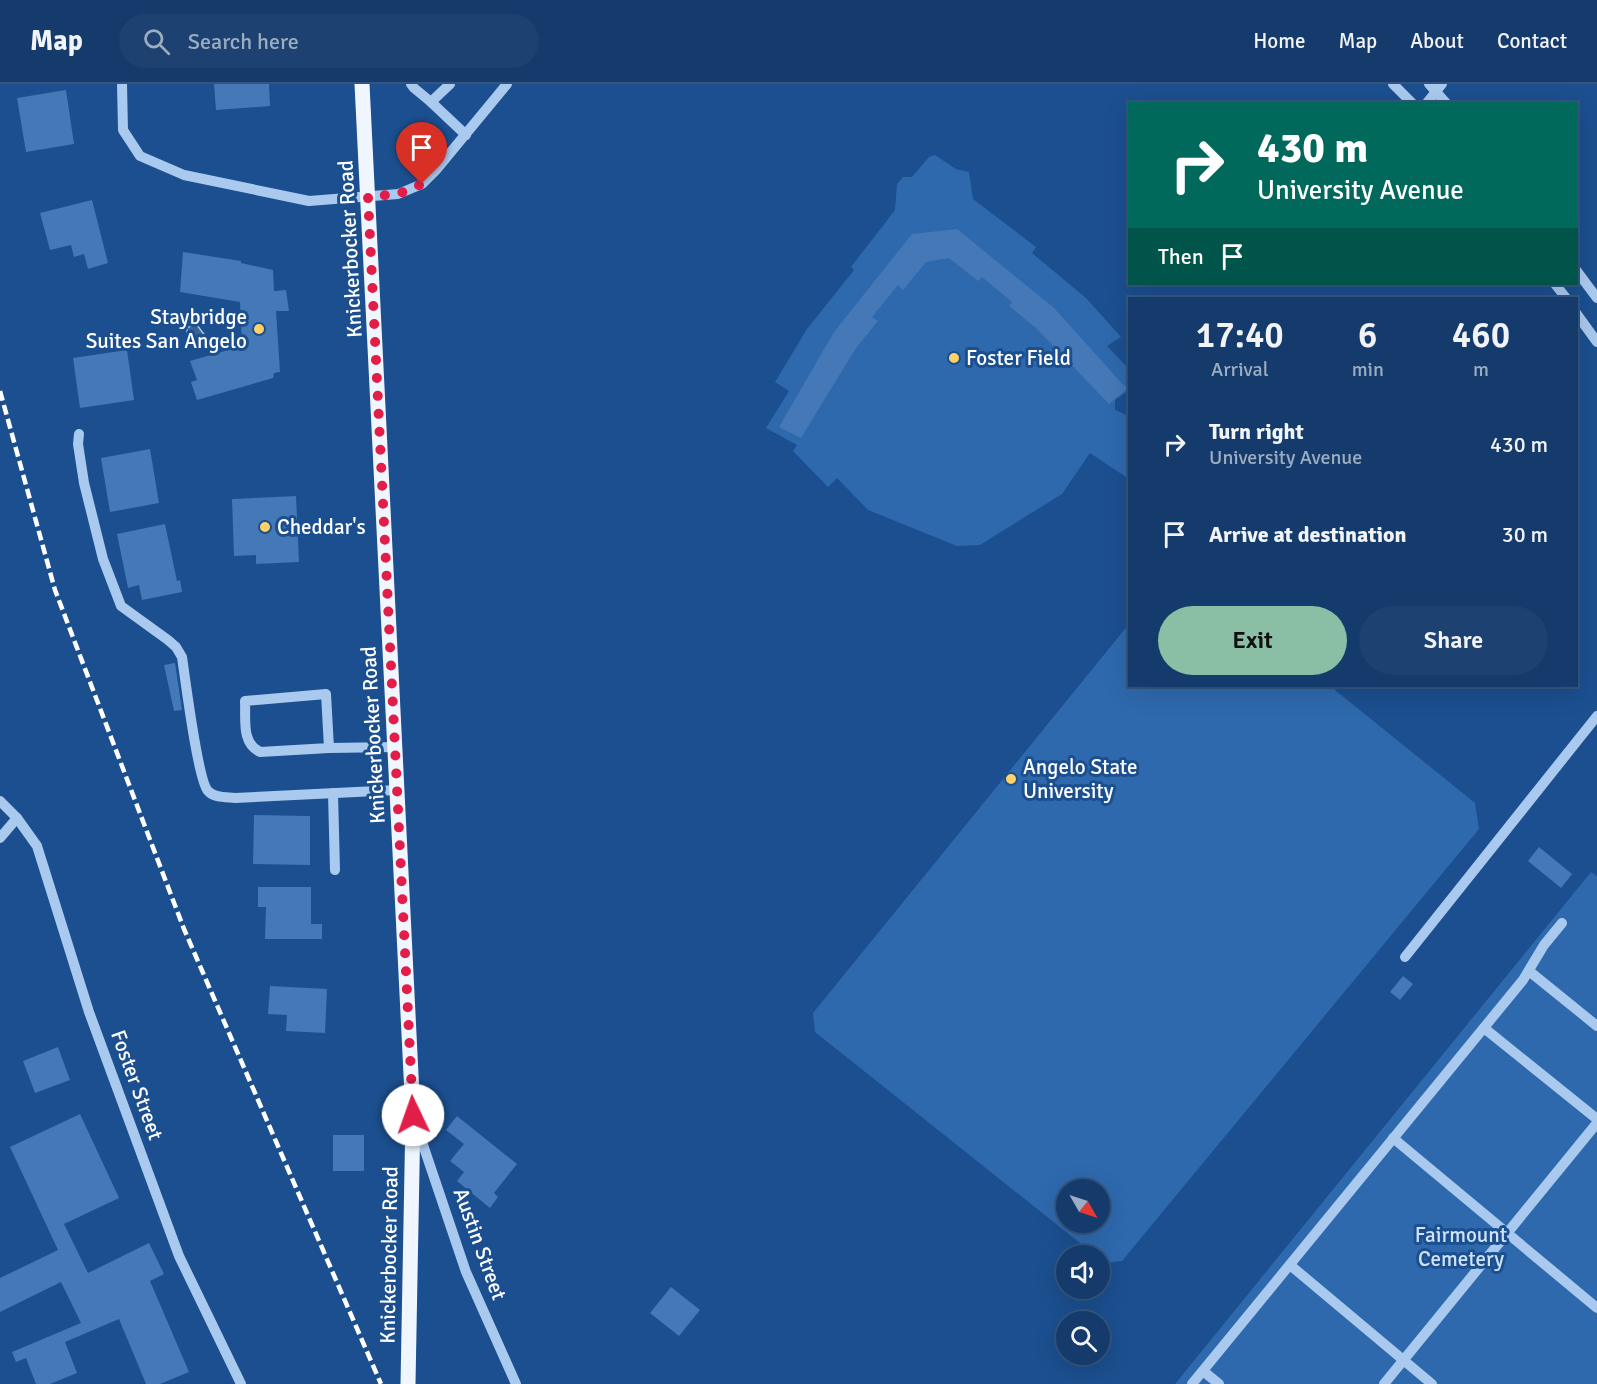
<!DOCTYPE html>
<html lang="en">
<head>
<meta charset="utf-8">
<style>
	:root { --surface:#143b6b; --page:#1d4271; --text:#f1f3f6; --muted:#9dadc1; --line:#33557e; --accent:#8abfa5 }
	body { margin:0; font-family:Signika,sans-serif; background:var(--page); color:var(--text); height:100vh; display:flex; flex-direction:column; font-size:22px; white-space:nowrap }
	* { box-sizing:border-box; margin:0 }
	p { font-size:20px; color:var(--muted) }
	.icon { flex:none; width:33px; height:33px; fill:none; stroke:currentColor; stroke-width:2; stroke-linecap:round; stroke-linejoin:round }
	.map { position:relative; flex:1; overflow:hidden }
	.panel { position:absolute; left:1128px; top:213px; width:450px; height:390px; display:flex; flex-direction:column; background:var(--surface); border-radius:0px; box-shadow:0 6px 24px #0002,0 0 0 2px var(--line) }
	.panel>* { flex:none }
	.guide { position:absolute; left:1128px; top:18px; width:450px; height:183px; border-radius:0px; box-shadow:0 6px 24px #0002,0 0 0 2px var(--line); background:#00695c; color:#fff; overflow:hidden }
	.needle { width:39px; rotate:129deg }
	.tools { position:absolute; left:1056px; top:1095px; display:grid; gap:12px }
	.tools a { display:grid; place-items:center; width:54px; height:54px; border-radius:50%; background:var(--surface); box-shadow:0 6px 24px #0002,0 0 0 2px var(--line); font-size:30px }
	.pin { position:absolute; display:grid; place-items:center; width:51px; height:51px; color:#fff; margin:-62px -26px; border-radius:50% 50% 50% 0; rotate:-45deg; box-shadow:0 0 6px #0007 }
	.pin .icon { rotate:45deg }
	.me { position:absolute; width:66px; margin:-33px; rotate:357deg; stroke-linejoin:round; filter:drop-shadow(0 0 4px #0008) }
	.turn { display:flex; align-items:center; gap:21px; height:126px; padding:0 30px; font-size:27px }
	.turn .icon { width:78px; height:78px; stroke-width:2.5 }
	.turn b { display:block; font-size:42px; line-height:51px }
	.then { display:flex; align-items:center; height:57px; padding:0 30px; background:#0003; gap:12px; font-size:22px }
	.eta { display:flex; justify-content:space-evenly; align-items:center; height:102px; text-align:center }
	.eta b { font-size:36px; font-weight:600; line-height:42px }
	.cta { display:flex; gap:12px; margin-top:auto; padding:12px 30px }
	.cta a { flex:1; height:69px; border-radius:36px; background:var(--accent); color:#111; font-size:24px; font-weight:600; line-height:69px; text-align:center }
	.cta a+a { background:var(--page); color:var(--text) }
	ul { padding:0; list-style:none }
	li { display:flex; align-items:center; gap:18px; height:90px; padding:0 30px }
	li div { flex:1 }
	li b { display:block; font-size:22px }
	li em { font-style:normal }
	header { display:flex; align-items:center; gap:36px; box-sizing:border-box; height:84px; padding:0 30px; background:var(--surface); border-bottom:2px solid var(--line) }
	header strong { font-size:28px }
	nav { display:flex; gap:33px; margin-inline-start:auto; font-size:21px }
	.search { width:420px; height:54px; background:var(--page); display:flex; align-items:center; gap:15px; box-sizing:border-box; padding:0 21px; border-radius:33px; color:var(--muted); font-size:22px }
	.map>svg:first-child { display:block }
</style>
</head>
<body>
<header>
<strong>Map</strong>
<div class="search"><svg class="icon" aria-label="search" viewBox="0 0 24 24"><circle cx="10" cy="10" r="6"/><path d="M15 15l6 6"/></svg>Search here</div>
<nav><a>Home</a><a>Map</a><a>About</a><a>Contact</a></nav>
</header>
<div class="map">
<svg width="1597" height="1300" viewBox="0 0 1597 1300">
	<rect width="100%" height="100%" fill="#1b4f8f"/>
	<g fill="#2e69ad" fill-rule="evenodd">
		<path d="M 935,71 L 956,85 L 969,88 L 973,115 L 1036,163 L 1032,169 L 1086,214 L 1121,253 L 1107,262 L 1129,285 L 1129,306 L 1115,316 L 1115,326 L 1129,332 L 1129,387 L 1126,393 L 1090,369 L 1062,410 L 980,461 L 957,462 L 868,426 L 837,394 L 828,403 L 793,367 L 797,361 L 766,344 L 789,307 L 775,298 L 807,245 L 854,186 L 851,183 L 895,126 L 897,100 L 903,93 L 912,93 L 929,73 Z"/>
		<path d="M 1129,540 L 1130,602 L 1330,602 L 1475,719 L 1479,745 L 1122,1177 L 1104,1179 L 1100,1175 L 1100,1172 L 1095,1171 L 815,948 L 813,929 ZM 1066,1106 L 1100,1106 L 1100,1138 L 1066,1138 Z"/>
		<path d="M 1591,788 L 1597,792 L 1597,1300 L 1175,1300 Z"/>
	</g>
	<path fill="#3c6290" stroke="#9cc4f0" stroke-width="1.5" d="M 192,241 L 197,241 L 209,257 L 208,261 L 203,265 L 199,264 L 187,249 L 187,244 Z"/>
	<g fill="#4478b7">
		<path d="M 214,0 L 269,0 L 270,22 L 216,26 Z"/>
		<path d="M 66,6 L 74,60 L 26,68 L 17,14 Z"/>
		<path d="M 92,116 L 108,179 L 88,185 L 84,170 L 74,173 L 71,161 L 50,166 L 40,129 Z"/>
		<path d="M 957,145 L 1054,224 L 1127,305 L 1109,320 L 1036,244 L 1009,222 L 1012,218 L 982,193 L 978,197 L 949,174 L 926,178 L 903,206 L 898,201 L 872,233 L 878,237 L 856,264 L 801,354 L 779,343 L 834,248 L 912,150 Z"/>
		<path d="M 183,168 L 241,177 L 241,179 L 273,186 L 274,207 L 286,206 L 289,227 L 276,227 L 280,288 L 274,289 L 273,294 L 197,316 L 191,298 L 197,296 L 190,277 L 242,262 L 240,218 L 180,208 Z"/>
		<path d="M 127,266 L 134,316 L 80,324 L 73,274 Z"/>
		<path d="M 150,365 L 159,419 L 110,428 L 101,374 Z"/>
		<path d="M 296,412 L 299,478 L 256,480 L 256,471 L 234,472 L 232,415 Z"/>
		<path d="M 165,440 L 177,497 L 180,496 L 182,508 L 142,516 L 139,501 L 128,504 L 117,450 Z"/>
		<path d="M 175,579 L 182,626 L 174,627 L 164,581 Z"/>
		<path d="M 254,731 L 310,732 L 310,781 L 253,780 Z"/>
		<path d="M 1539,763 L 1572,790 L 1561,804 L 1528,777 Z"/>
		<path d="M 258,803 L 311,803 L 311,840 L 322,840 L 322,855 L 265,855 L 266,823 L 258,823 Z"/>
		<path d="M 1403,892 L 1413,900 L 1400,916 L 1390,908 Z"/>
		<path d="M 270,902 L 327,905 L 325,949 L 286,947 L 287,931 L 268,930 Z"/>
		<path d="M 58,963 L 70,996 L 35,1009 L 23,977 Z"/>
		<path d="M 80,1030 L 119,1114 L 64,1140 L 88,1189 L 149,1159 L 164,1190 L 150,1197 L 189,1288 L 160,1300 L 146,1300 L 119,1235 L 65,1258 L 77,1289 L 50,1300 L 36,1300 L 26,1274 L 16,1278 L 12,1268 L 81,1239 L 61,1198 L 0,1228 L 0,1194 L 58,1166 L 10,1063 Z"/>
		<path d="M 457,1032 L 517,1080 L 494,1109 L 498,1113 L 490,1124 L 457,1097 L 464,1088 L 450,1077 L 464,1060 L 446,1046 Z"/>
		<rect x="333" y="1051" width="31" height="36"/>
		<path d="M 671,1203 L 700,1226 L 679,1252 L 650,1229 Z"/>
	</g>
	<g fill="none" stroke-linecap="round" stroke-linejoin="round">
		<g stroke="#a9c9ee" stroke-width="10">
			<path d="M 122,0 L 123,46 L 140,72 L 184,91 L 309,117 L 398,110 L 422,100 L 436,86 L 507,0"/>
			<path d="M 411,0 L 414,4 L 431,18"/>
			<path d="M 450,0 L 431,18 L 466,51"/>
			<path d="M 1393,0 L 1413,20"/>
			<path d="M 1429,0 L 1447,20"/>
			<path d="M 1426,20 L 1442,0"/>
			<path d="M 1576,186 L 1597,214"/>
			<path d="M 1555,200 L 1566,214"/>
			<path d="M 1576,229 L 1597,258"/>
			<path d="M 79,350 L 78,360 L 84,399 L 103,475 L 121,522 L 168,556 L 176,563 L 182,573 C 185,593 198,697 208,707 C 214,714 226,713 235,714 L 397,706"/>
			<path d="M 329,664 L 260,668 C 241,659 246,635 245,617 L 326,610 L 329,664 L 395,663"/>
			<path d="M 333,709 L 335,786"/>
			<path d="M 0,717 L 17,734 L 37,762 L 89,928 L 179,1172 L 241,1300"/>
			<path d="M 0,754 L 17,734"/>
			<path d="M 1405,873 L 1597,632"/>
			<path d="M 1529,887 L 1597,942"/>
			<path d="M 1484,944 L 1597,1035"/>
			<path d="M 416,1040 L 466,1188 L 516,1300"/>
			<path d="M 1393,1054 L 1597,1224"/>
			<path d="M 1290,1181 L 1432,1300"/>
			<path d="M 1203,1287 L 1219,1300"/>
			<path d="M 1192,1300 L 1523,896 L 1544,861 L 1562,839"/>
			<path d="M 1384,1300 L 1597,1039"/>
		</g>
		<path stroke="#f0f6ff" stroke-width="15" d="M 362,0 L 413,1031 L 408,1300"/>
		<path stroke="#fff" stroke-width="4.5" stroke-dasharray="10 4.5" stroke-linecap="butt" d="M 0,307 L 55,506 L 184,845 L 381,1300"/>
	</g>
	<g fill="none" stroke-linecap="round" stroke-linejoin="round">
		<path stroke="#e11d48" stroke-width="10" stroke-dasharray="0 18" d="M 413,1031 L 368,113 L 398,110 L 422,100"/>
	</g>
	<g fill="#ffd166" stroke="#1b4f8f" stroke-width="2">
		<circle cx="259" cy="245" r="6"/>
		<circle cx="954" cy="274" r="6"/>
		<circle cx="265" cy="443" r="6"/>
		<circle cx="1011" cy="695" r="6"/>
	</g>
	<g text-anchor="middle" stroke-width="6" stroke-linejoin="round" paint-order="stroke">
		<g font-size="21" fill="#fff" stroke="#1b4f8f">
			<text transform="translate(350 165) rotate(-93)" y="7">Knickerbocker Road</text>
			<text transform="translate(373 651) rotate(-93)" y="7">Knickerbocker Road</text>
			<text transform="translate(137 1001) rotate(70)" y="7">Foster Street</text>
			<text transform="translate(480 1160) rotate(70)" y="7">Austin Street</text>
			<text transform="translate(389 1171) rotate(-89)" y="7">Knickerbocker Road</text>
		</g>
		<g font-size="21" fill="#fff" stroke="#1b4f8f" text-anchor="start">
			<text x="247" y="240" text-anchor="end">Staybridge<tspan x="247" dy="24">Suites San Angelo</tspan></text>
			<text x="966" y="281">Foster Field</text>
			<text x="277" y="450">Cheddar's</text>
			<text x="1023" y="690">Angelo State<tspan x="1023" dy="24">University</tspan></text>
		</g>
		<g font-size="21" fill="#cfe3fa" stroke="#1b4f8f">
			<text x="1461" y="1158">Fairmount<tspan x="1461" dy="24">Cemetery</tspan></text>
		</g>
	</g>
</svg>
<div class="tools">
<a><svg class="needle" viewBox="-14 -14 28 28"><path d="M0-13l5 13h-10z" fill="#e53935"/><path d="M0 13l5-13h-10z" fill="#9dadc1"/></svg></a>
<a><svg class="icon" aria-label="sound" viewBox="0 0 24 24"><path d="M4 9h4l5-4v14l-5-4H4zM17 9q2 3 0 6"/></svg></a>
<a><svg class="icon" aria-label="search" viewBox="0 0 24 24"><circle cx="10" cy="10" r="6"/><path d="M15 15l6 6"/></svg></a>
</div>
<div class="pin" style="left:422px;top:100px;background:#d93025"><svg class="icon" aria-label="arrive" viewBox="0 0 24 24"><path d="M6 21V4h12l-3 4 3 4H6"/></svg></div>
<svg class="me" style="left:413px;top:1031px" viewBox="-20 -20 40 40"><circle r="19" fill="#fff"/><path d="M0-13L10 11 0 6-10 11z" fill="#e11d48"/></svg>
<div class="guide">
<div class="turn"><svg class="icon" aria-label="right" viewBox="0 0 24 24"><path d="M7 20v-9h11M14 6l5 5-5 5"/></svg><div><b>430 m</b>University Avenue</div></div>
<div class="then">Then<svg class="icon" aria-label="arrive" viewBox="0 0 24 24"><path d="M6 21V4h12l-3 4 3 4H6"/></svg></div>
</div>
<section class="panel">
<div class="eta">
<div><b>17:40</b><p>Arrival</p></div>
<div><b>6</b><p>min</p></div>
<div><b>460</b><p>m</p></div>
</div>
<ul>
<li><svg class="icon" aria-label="right" viewBox="0 0 24 24"><path d="M7 20v-9h11M14 6l5 5-5 5"/></svg><div><b>Turn right</b><p>University Avenue</p></div><em>430 m</em></li>
<li><svg class="icon" aria-label="arrive" viewBox="0 0 24 24"><path d="M6 21V4h12l-3 4 3 4H6"/></svg><div><b>Arrive at destination</b></div><em>30 m</em></li>
</ul>
<div class="cta"><a>Exit</a><a>Share</a></div>
</section>
</div>
</body>
</html>
